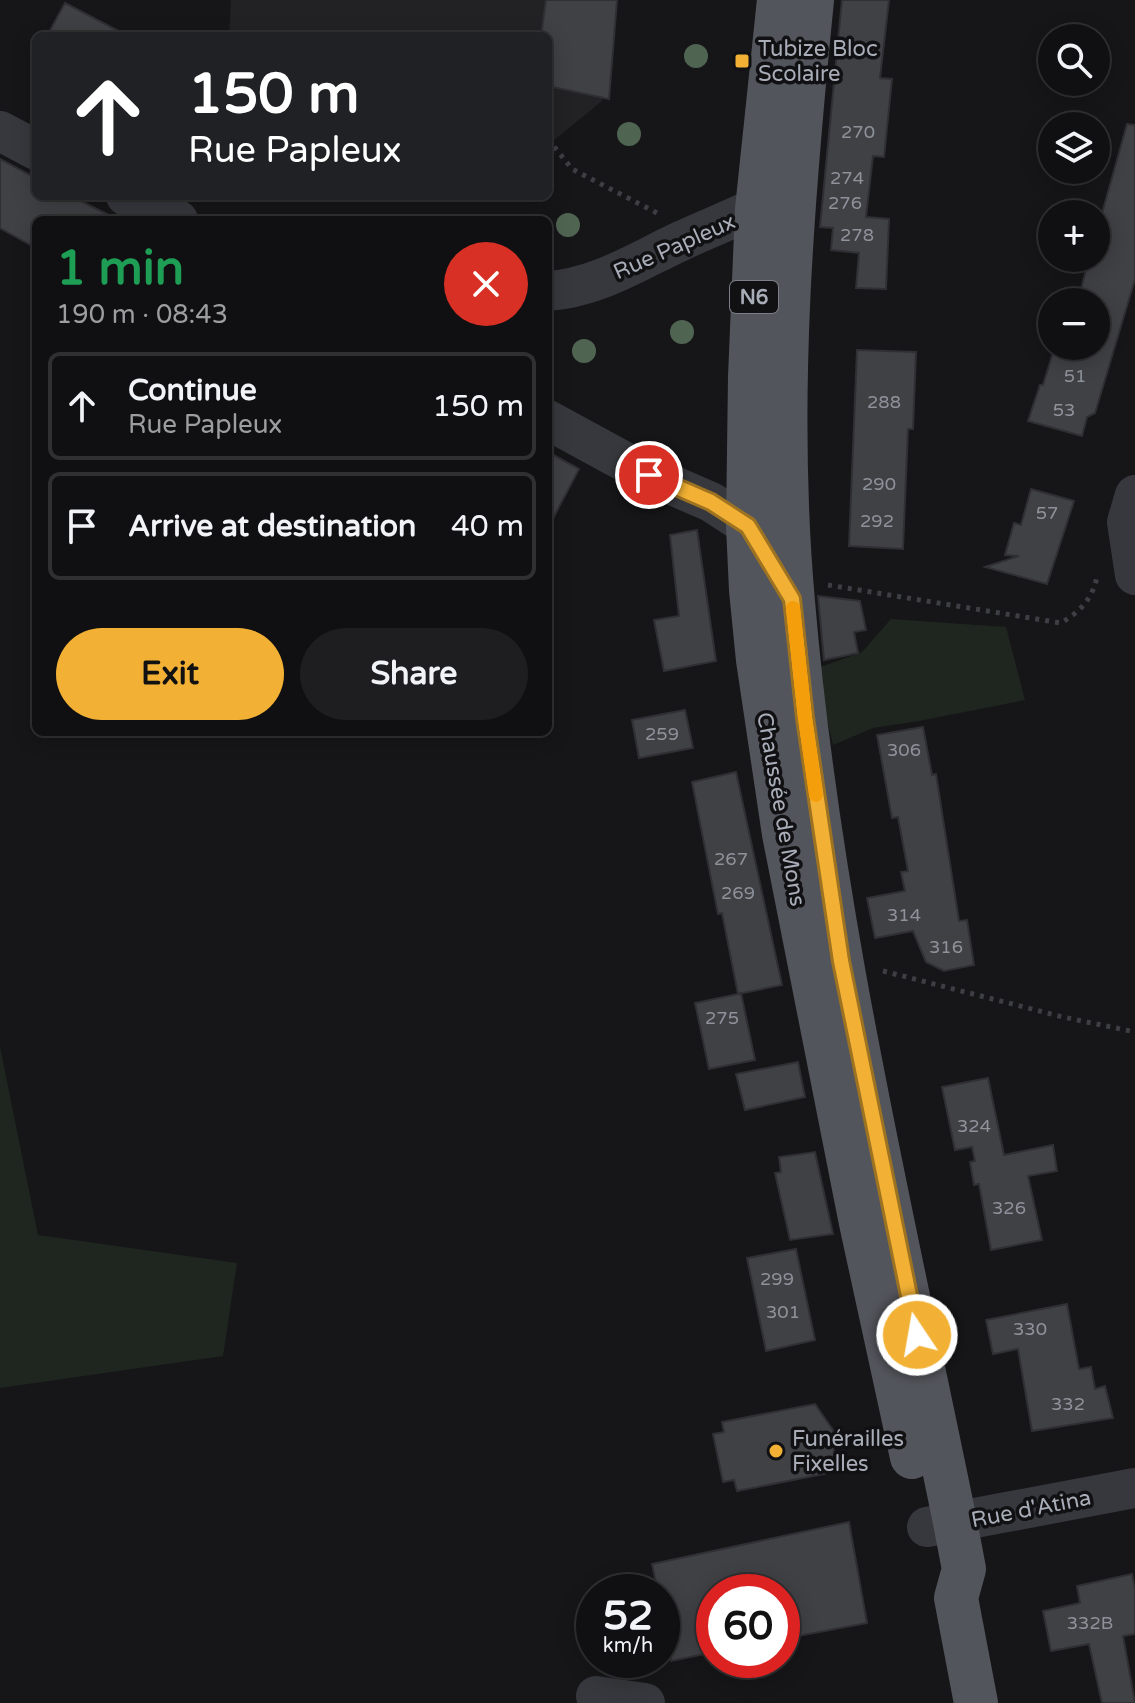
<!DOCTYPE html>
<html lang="en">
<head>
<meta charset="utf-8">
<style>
	:root { --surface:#101012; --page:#1e1e20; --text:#f1f3f6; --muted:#9c9d9f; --line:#303032; --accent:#f2b134 }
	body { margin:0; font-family:"Varela Round",sans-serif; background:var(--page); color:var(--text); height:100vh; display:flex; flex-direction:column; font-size:30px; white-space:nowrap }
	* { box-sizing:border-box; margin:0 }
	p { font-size:26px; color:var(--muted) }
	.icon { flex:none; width:44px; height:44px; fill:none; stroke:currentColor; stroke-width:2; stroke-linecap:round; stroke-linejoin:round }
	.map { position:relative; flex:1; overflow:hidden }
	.panel { position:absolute; left:32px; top:216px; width:520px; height:520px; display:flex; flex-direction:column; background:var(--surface); border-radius:12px; box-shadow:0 4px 20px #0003,0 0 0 2px var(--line) }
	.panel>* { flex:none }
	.guide { position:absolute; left:32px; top:32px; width:520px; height:168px; border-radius:12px; box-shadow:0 4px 20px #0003,0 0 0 2px var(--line); background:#202124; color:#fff; overflow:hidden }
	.buttons { position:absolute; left:1038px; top:24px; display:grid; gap:16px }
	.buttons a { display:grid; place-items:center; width:72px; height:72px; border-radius:50%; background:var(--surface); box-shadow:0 4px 20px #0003,0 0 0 2px var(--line); font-size:40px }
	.speed { position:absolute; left:576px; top:1574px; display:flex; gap:16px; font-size:40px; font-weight:700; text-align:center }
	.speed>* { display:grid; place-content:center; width:104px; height:104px; border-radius:50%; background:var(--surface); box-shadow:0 4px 20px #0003,0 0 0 2px var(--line); line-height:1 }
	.speed small { font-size:20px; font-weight:400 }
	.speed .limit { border:12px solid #d22; background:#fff; color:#111 }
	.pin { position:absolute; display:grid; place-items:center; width:68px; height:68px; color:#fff; margin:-34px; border:4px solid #fff; border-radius:50%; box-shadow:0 2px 8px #0007 }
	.me { position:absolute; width:88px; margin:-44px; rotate:348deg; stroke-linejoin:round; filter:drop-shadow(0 0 6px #0008) }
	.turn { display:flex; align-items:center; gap:28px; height:168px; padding:0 24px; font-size:36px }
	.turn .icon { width:104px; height:104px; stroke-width:2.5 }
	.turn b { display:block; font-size:56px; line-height:68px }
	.round { display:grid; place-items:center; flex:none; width:84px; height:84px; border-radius:42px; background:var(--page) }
	.head { display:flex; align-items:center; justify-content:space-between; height:136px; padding:0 24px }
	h1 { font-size:48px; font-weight:700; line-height:60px; color:#1e9e55 }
	.cta { display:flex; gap:16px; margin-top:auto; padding:16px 24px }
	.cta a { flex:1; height:92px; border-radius:48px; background:var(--accent); color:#111; font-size:32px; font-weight:700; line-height:92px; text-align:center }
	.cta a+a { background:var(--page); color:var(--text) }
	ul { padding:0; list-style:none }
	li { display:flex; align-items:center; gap:24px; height:108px; margin:0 16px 12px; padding:0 8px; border:4px solid var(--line); border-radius:12px }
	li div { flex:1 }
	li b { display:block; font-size:30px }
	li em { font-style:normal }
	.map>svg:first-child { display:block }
</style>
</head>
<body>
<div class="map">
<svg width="1135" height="1703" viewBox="0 0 1135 1703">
	<rect width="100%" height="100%" fill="#161618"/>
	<path fill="#222225" d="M 231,0 L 613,0 L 602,101 L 548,145 L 548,36 L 229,36 Z"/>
	<g fill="#1e261f">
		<path d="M 891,619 L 1006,627 L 1025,700 L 919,721 L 873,728 L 833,745 L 815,669 L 862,652 Z"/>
		<path d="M 0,1047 L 38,1235 L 237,1263 L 223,1356 L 0,1388 Z"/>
	</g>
	<g fill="#404145" stroke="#303034" stroke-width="2">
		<path d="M 546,0 L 617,0 L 609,99 L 548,86 L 548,36 L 541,36 Z"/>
		<path d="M 842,0 L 889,0 L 880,78 L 892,79 L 884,157 L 873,156 L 866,217 L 889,219 L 886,289 L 856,288 L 859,253 L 831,250 L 833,228 L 820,227 Z"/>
		<path d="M 65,3 L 128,36 L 47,36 Z"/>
		<path d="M 1127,124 L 1135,125 L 1135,279 L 1095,413 L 1087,417 L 1082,436 L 1028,421 L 1040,385 L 1043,385 L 1055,346 L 1096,346 L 1096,302 L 1068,302 L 1071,291 L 1080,293 L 1089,258 L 1096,258 L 1096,235 Z"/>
		<path d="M 0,159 L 36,178 L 36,196 L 71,196 L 119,220 L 36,220 L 36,248 L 0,228 Z"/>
		<path d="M 857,350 L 916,352 L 913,429 L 908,429 L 903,549 L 849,546 Z"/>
		<path d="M 548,452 L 579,469 L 548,528 Z"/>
		<path d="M 1031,489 L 1074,501 L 1047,584 L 985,567 L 1019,556 L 1005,555 L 1014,523 L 1021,525 Z"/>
		<path d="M 697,530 L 716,661 L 664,671 L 654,620 L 679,616 L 670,535 Z"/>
		<path d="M 818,596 L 860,601 L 866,630 L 854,632 L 858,653 L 824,660 Z"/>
		<path d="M 685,710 L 693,748 L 639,758 L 632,720 Z"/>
		<path d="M 923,727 L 932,775 L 936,774 L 959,921 L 967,920 L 974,965 L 944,971 L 926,962 L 913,931 L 875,938 L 867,898 L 905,891 L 901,872 L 908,871 L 898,817 L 892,818 L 877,735 Z"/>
		<path d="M 736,772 L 782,985 L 738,994 L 741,993 L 755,1060 L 709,1069 L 695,1003 L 738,994 L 722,913 L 718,914 L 692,782 Z"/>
		<path d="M 798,1062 L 805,1097 L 745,1110 L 736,1074 Z"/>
		<path d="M 988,1078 L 1004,1155 L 1053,1145 L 1057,1171 L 1028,1176 L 1042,1240 L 991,1250 L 979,1184 L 974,1185 L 970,1162 L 975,1161 L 972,1147 L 955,1150 L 942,1087 Z"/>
		<path d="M 815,1152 L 833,1234 L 790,1240 L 775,1173 L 781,1172 L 779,1157 Z"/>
		<path d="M 796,1249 L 815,1340 L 766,1351 L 747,1258 Z"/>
		<path d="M 1067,1304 L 1079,1369 L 1091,1367 L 1095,1389 L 1105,1386 L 1113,1418 L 1032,1431 L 1018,1349 L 993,1354 L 986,1320 Z"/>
		<path d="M 815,1404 L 833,1430 L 834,1456 L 829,1473 L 737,1491 L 734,1480 L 723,1482 L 713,1434 L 724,1432 L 722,1422 Z"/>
		<path d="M 849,1522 L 867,1623 L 782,1639 L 782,1592 L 714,1592 L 714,1652 L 671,1661 L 662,1614 L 662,1592 L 658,1592 L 652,1564 Z"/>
		<path d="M 1132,1574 L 1135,1589 L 1135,1634 L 1123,1636 L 1135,1703 L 1102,1703 L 1089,1644 L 1051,1651 L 1043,1611 L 1080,1603 L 1077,1586 Z"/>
	</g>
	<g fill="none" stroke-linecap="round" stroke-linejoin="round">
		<g stroke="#3d3f44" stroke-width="5" stroke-dasharray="4 6" stroke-linecap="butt">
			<path d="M 548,139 L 572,169 L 657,213"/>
			<path d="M 828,585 L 1061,623 C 1081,611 1092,599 1097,577"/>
			<path d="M 883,971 L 1063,1017 L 1135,1032"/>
		</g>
		<g stroke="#37383d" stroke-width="40">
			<path d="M 0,131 L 36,150"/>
			<path d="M 126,196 L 178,220"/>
			<path d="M 548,291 C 597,288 638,261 681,241 C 715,225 750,213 783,193"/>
			<path d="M 548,420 L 649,475 L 711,502 L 748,526 L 763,551"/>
			<path d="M 1135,495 L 1127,522 L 1135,575"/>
			<path d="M 927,1527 L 1135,1488"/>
			<path d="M 596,1696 L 645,1703"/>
		</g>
		<g stroke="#53555c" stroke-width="44">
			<path d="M 779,0 L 757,209 L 750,377 L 748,526 L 751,590 L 758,660 L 784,834 L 861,1223 L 912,1457"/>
			<path d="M 812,0 C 792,199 775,401 793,602 C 819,912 893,1217 955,1522 L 964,1569 L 956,1598 L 976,1703"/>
		</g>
	</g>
	<g fill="#506452">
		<circle cx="696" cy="56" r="12"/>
		<circle cx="629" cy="134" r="12"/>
		<circle cx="568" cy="225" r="12"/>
		<circle cx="682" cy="332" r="12"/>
		<circle cx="584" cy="351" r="12"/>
	</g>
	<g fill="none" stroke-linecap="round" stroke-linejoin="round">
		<g stroke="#9d7322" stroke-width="20">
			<path id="route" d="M 649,475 L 711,502 L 748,526 L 792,599 L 805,718 L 841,961 L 917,1335"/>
		</g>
		<use href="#route" stroke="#f2b134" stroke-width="14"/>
		<path stroke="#f59e0b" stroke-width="14" d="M 793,608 L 805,718 L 816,795"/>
	</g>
	<g fill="#f2b134" stroke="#111113" stroke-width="3">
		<rect x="734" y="53" width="16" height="16" rx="4"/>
		<circle cx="776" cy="1451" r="8"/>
	</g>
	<g text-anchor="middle" stroke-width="7" stroke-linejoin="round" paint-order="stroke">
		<g font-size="18" fill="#8e929b">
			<text x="858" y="138">270</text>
			<text x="847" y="184">274</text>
			<text x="845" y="209">276</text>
			<text x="857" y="241">278</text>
			<text x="1075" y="382">51</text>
			<text x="884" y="408">288</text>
			<text x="1064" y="416">53</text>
			<text x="879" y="490">290</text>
			<text x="1047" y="519">57</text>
			<text x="877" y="527">292</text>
			<text x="662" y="740">259</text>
			<text x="904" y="756">306</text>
			<text x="731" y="865">267</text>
			<text x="738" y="899">269</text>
			<text x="904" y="921">314</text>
			<text x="946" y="953">316</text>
			<text x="722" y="1024">275</text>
			<text x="974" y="1132">324</text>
			<text x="1009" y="1214">326</text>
			<text x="777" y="1285">299</text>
			<text x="783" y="1318">301</text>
			<text x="1030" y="1335">330</text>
			<text x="1068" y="1410">332</text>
			<text x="1090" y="1629">332B</text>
		</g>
		<rect fill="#111113" stroke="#7b7e86" stroke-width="2" x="730" y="281" width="48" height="32" rx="6"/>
		<g font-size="20" font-weight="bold" fill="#a8adb8">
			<text x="754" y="304">N6</text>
		</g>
		<g font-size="22" fill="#a8adb8" stroke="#111113" text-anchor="start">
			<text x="758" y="56">Tubize Bloc<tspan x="758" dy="25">Scolaire</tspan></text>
			<text x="792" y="1446">Funérailles<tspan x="792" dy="25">Fixelles</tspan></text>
		</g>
		<g font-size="22" fill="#a8adb8" stroke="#111113">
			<text transform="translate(674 246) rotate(-24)" y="8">Rue Papleux</text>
			<text transform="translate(782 809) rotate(80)" y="8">Chaussée de Mons</text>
			<text transform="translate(1031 1508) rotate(-11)" y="8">Rue d'Atina</text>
		</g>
	</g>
</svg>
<div class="buttons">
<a><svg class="icon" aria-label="search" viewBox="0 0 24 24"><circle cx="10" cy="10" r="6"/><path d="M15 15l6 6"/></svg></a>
<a><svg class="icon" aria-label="layers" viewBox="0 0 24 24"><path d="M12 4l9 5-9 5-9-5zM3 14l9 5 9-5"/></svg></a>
<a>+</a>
<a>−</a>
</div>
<div class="speed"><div>52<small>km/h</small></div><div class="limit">60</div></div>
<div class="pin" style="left:649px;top:475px;background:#d93025"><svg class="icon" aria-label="arrive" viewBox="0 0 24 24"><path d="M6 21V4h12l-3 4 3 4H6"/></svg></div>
<svg class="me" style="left:917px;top:1335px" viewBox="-20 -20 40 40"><circle r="17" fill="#f2b134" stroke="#fff" stroke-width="3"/><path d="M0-11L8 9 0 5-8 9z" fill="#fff"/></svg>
<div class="guide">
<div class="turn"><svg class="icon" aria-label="ahead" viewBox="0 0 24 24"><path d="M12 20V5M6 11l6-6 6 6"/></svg><div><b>150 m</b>Rue Papleux</div></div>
</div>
<section class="panel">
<div class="head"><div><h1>1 min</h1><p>190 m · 08:43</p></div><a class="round" style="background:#d93025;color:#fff"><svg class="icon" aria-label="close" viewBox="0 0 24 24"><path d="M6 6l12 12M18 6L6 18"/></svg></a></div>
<ul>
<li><svg class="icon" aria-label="ahead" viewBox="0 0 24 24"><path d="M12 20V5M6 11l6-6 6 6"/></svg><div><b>Continue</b><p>Rue Papleux</p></div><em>150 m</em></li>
<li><svg class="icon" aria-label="arrive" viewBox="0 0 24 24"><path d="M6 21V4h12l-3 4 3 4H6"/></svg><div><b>Arrive at destination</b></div><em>40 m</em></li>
</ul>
<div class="cta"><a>Exit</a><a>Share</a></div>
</section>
</div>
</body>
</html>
